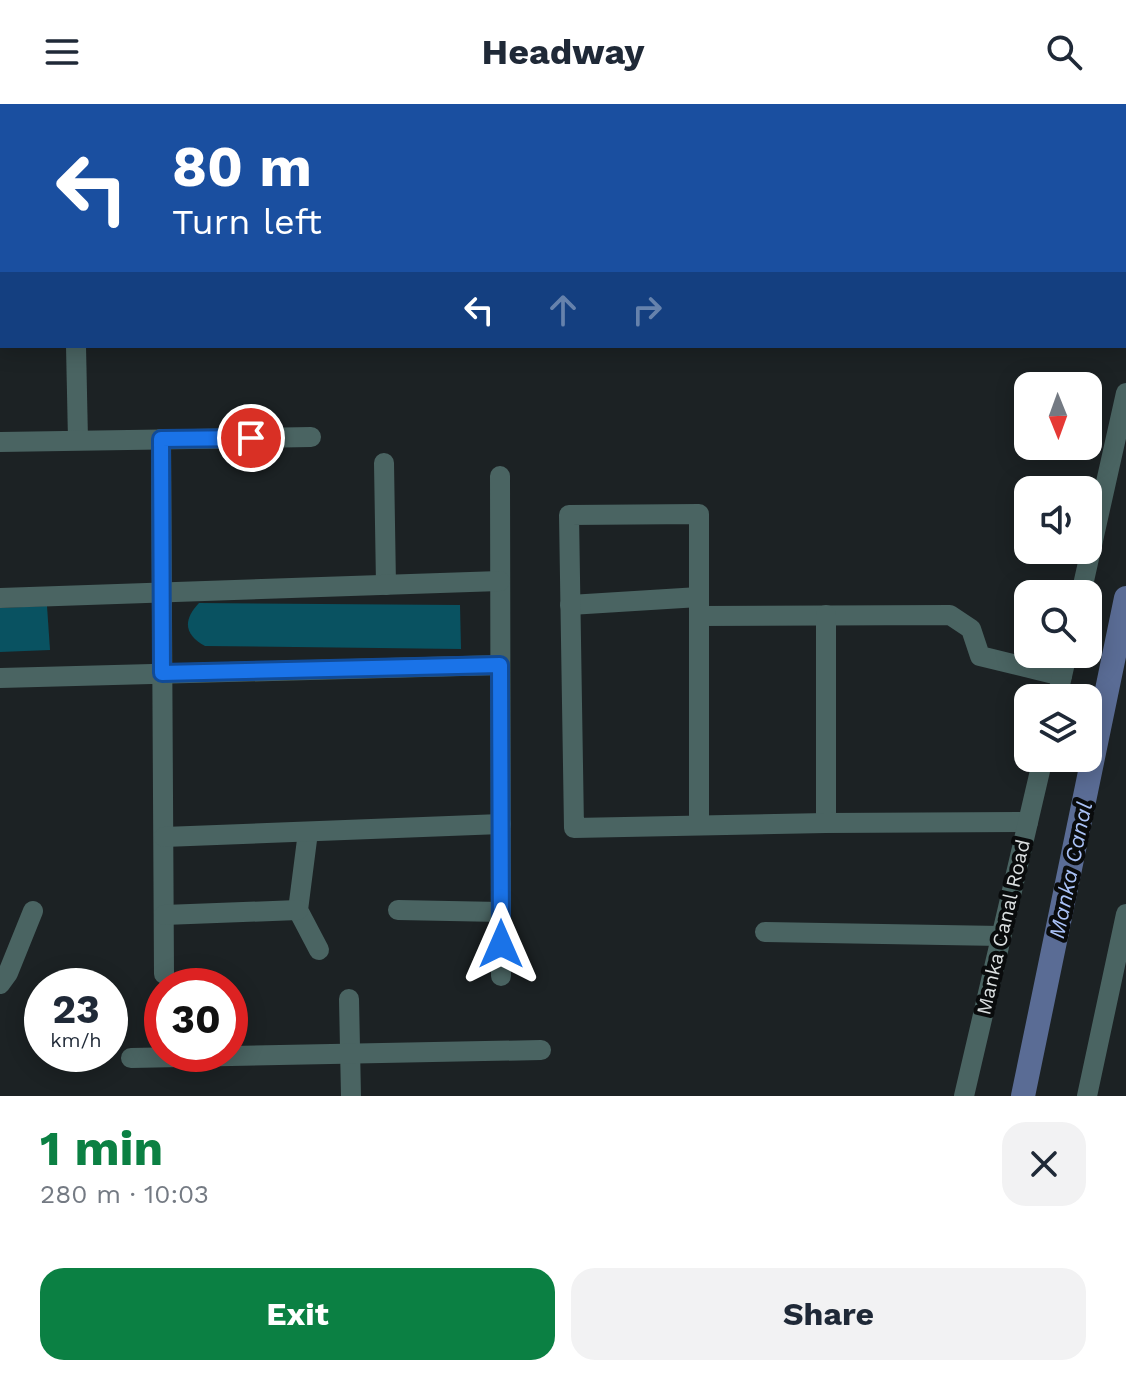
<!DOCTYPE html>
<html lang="en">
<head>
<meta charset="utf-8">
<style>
	:root { --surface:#fff; --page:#f2f2f3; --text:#1f2937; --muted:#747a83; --accent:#0b8043 }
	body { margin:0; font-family:"Work Sans",sans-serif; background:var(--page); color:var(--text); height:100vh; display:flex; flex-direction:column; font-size:30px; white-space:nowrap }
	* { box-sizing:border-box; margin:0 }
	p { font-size:26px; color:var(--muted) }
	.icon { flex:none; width:44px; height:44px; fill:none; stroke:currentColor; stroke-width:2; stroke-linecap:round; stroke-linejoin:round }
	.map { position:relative; height:992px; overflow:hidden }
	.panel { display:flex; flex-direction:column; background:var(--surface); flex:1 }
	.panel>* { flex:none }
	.guide { position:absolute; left:0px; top:0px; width:1126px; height:244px; box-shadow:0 4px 20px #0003; background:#1a4fa0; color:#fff; overflow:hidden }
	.needle { width:52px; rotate:179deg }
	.buttons { position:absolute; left:1014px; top:268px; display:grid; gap:16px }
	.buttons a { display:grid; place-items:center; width:88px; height:88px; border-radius:16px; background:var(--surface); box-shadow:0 4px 20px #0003; font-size:40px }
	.speed { position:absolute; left:24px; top:864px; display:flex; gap:16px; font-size:40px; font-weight:700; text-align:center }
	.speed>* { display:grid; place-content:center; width:104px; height:104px; border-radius:50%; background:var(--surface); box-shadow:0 4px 20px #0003; line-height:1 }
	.speed small { font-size:20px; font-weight:400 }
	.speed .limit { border:12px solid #d22; background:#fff; color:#111 }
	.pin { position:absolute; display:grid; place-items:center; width:68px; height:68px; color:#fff; margin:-34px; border:4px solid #fff; border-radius:50%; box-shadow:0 2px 8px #0007 }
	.me { position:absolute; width:88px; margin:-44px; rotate:0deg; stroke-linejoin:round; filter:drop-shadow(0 0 6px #0008) }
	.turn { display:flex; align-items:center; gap:28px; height:168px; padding:0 40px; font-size:36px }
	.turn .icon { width:104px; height:104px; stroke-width:2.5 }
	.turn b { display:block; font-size:56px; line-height:68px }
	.lanes { display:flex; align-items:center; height:76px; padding:0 40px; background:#0003; justify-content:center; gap:40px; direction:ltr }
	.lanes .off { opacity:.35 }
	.round { display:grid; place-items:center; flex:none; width:84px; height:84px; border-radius:24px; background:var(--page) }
	.overview { display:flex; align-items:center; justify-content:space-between; height:136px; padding:0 40px }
	h1 { font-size:48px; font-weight:700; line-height:60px; color:var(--accent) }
	.primary-button { display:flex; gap:16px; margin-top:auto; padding:16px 40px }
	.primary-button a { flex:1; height:92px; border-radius:24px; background:var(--accent); color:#fff; font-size:32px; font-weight:700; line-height:92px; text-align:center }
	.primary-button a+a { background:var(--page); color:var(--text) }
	header { display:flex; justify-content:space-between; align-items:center; height:104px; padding:0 40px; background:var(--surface); font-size:36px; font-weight:700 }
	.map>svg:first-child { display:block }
</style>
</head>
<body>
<header><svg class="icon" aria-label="menu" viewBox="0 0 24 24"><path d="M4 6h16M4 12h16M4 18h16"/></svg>Headway<svg class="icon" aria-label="search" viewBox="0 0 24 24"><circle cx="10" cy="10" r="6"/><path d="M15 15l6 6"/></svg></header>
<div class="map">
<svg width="1126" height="992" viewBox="0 0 1126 992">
	<rect width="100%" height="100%" fill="#1c2224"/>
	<g fill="#095261">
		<path d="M 199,499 L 460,501 L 461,545 L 205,542 C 185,531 182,517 199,499 Z"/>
		<path d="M 47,502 L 50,546 L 0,548 L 0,504 Z"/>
	</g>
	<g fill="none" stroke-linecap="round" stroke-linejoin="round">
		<path stroke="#5a6c95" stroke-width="24" d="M 1023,992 L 1126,494"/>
		<g stroke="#4a6462" stroke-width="20">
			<path d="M 68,0 L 68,2"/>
			<path d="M 0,96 L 2,96"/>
			<path d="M 76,242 L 78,336"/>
			<path d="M 161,335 L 164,870"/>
			<path d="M 0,338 L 311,333"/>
			<path d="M 384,359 L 386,481"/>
			<path d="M 500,372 L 501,872"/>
			<path d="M 1081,490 L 1126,289"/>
			<path d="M 0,494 L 500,477"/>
			<path d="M 570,501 L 699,493"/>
			<path d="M 699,512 L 950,511 L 971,525 L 980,552 L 1062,572"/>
			<path d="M 0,574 L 500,561"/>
			<path d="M 1057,594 L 1067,550"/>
			<path d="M 826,719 L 826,511"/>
			<path d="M 699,721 L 699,410 L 569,411 L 574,724 L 826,719 L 1028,718"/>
			<path d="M 308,728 L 298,806 L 319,846"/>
			<path d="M 164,733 L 501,720"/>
			<path d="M 398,806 L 501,808"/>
			<path d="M 164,811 L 298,806"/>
			<path d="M 765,828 L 1001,832"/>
			<path d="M 0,880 L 8,869 L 33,807"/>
			<path d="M 349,895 L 351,992"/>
			<path d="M 131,954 L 541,946"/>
			<path d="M 964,992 L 1043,654"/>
			<path d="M 1087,992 L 1126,810"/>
		</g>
	</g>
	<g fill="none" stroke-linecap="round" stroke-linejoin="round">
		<g stroke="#114b97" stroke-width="20">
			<path id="route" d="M 251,334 L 161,335 L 162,569 L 500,561 L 501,840"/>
		</g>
		<use href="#route" stroke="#1a73e8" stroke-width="14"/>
	</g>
	<g text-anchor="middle" stroke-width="8" stroke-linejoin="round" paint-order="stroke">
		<g font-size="20" fill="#dbdfe0" stroke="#090b0c">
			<text transform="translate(1003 823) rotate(-77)" y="7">Manka Canal Road</text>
		</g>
		<g font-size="22" font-style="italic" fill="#aac2f7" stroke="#090b0c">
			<text transform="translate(1070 766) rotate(-78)" y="8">Manka Canal</text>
		</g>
	</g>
</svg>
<div class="buttons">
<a><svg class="needle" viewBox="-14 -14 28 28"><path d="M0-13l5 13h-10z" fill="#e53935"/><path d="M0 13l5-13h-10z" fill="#747a83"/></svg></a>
<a><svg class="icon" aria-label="sound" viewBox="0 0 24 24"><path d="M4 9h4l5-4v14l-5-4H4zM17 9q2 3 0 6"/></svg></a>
<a><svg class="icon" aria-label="search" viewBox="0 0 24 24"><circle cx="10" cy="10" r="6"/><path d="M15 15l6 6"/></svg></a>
<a><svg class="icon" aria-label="layers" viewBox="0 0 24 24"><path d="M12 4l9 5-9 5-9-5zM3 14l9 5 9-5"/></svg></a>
</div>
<div class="speed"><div>23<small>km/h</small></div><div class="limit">30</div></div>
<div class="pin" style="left:251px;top:334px;background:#d93025"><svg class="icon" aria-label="arrive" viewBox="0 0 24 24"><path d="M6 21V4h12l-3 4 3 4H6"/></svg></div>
<svg class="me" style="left:501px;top:840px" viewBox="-20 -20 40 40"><path d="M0-17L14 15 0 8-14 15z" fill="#1a73e8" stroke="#fff" stroke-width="4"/></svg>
<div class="guide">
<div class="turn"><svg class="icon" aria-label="left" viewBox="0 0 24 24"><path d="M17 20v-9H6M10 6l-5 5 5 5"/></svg><div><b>80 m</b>Turn left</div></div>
<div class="lanes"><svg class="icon" aria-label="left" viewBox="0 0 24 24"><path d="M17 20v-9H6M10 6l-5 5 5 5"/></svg><svg class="icon off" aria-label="ahead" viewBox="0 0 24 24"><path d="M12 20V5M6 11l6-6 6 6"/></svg><svg class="icon off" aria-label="right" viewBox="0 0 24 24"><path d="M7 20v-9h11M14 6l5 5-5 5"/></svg></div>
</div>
</div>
<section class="panel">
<div class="overview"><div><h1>1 min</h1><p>280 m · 10:03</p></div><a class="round"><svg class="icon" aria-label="close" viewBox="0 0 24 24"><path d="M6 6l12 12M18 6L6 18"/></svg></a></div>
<div class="primary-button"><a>Exit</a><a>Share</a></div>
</section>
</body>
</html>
